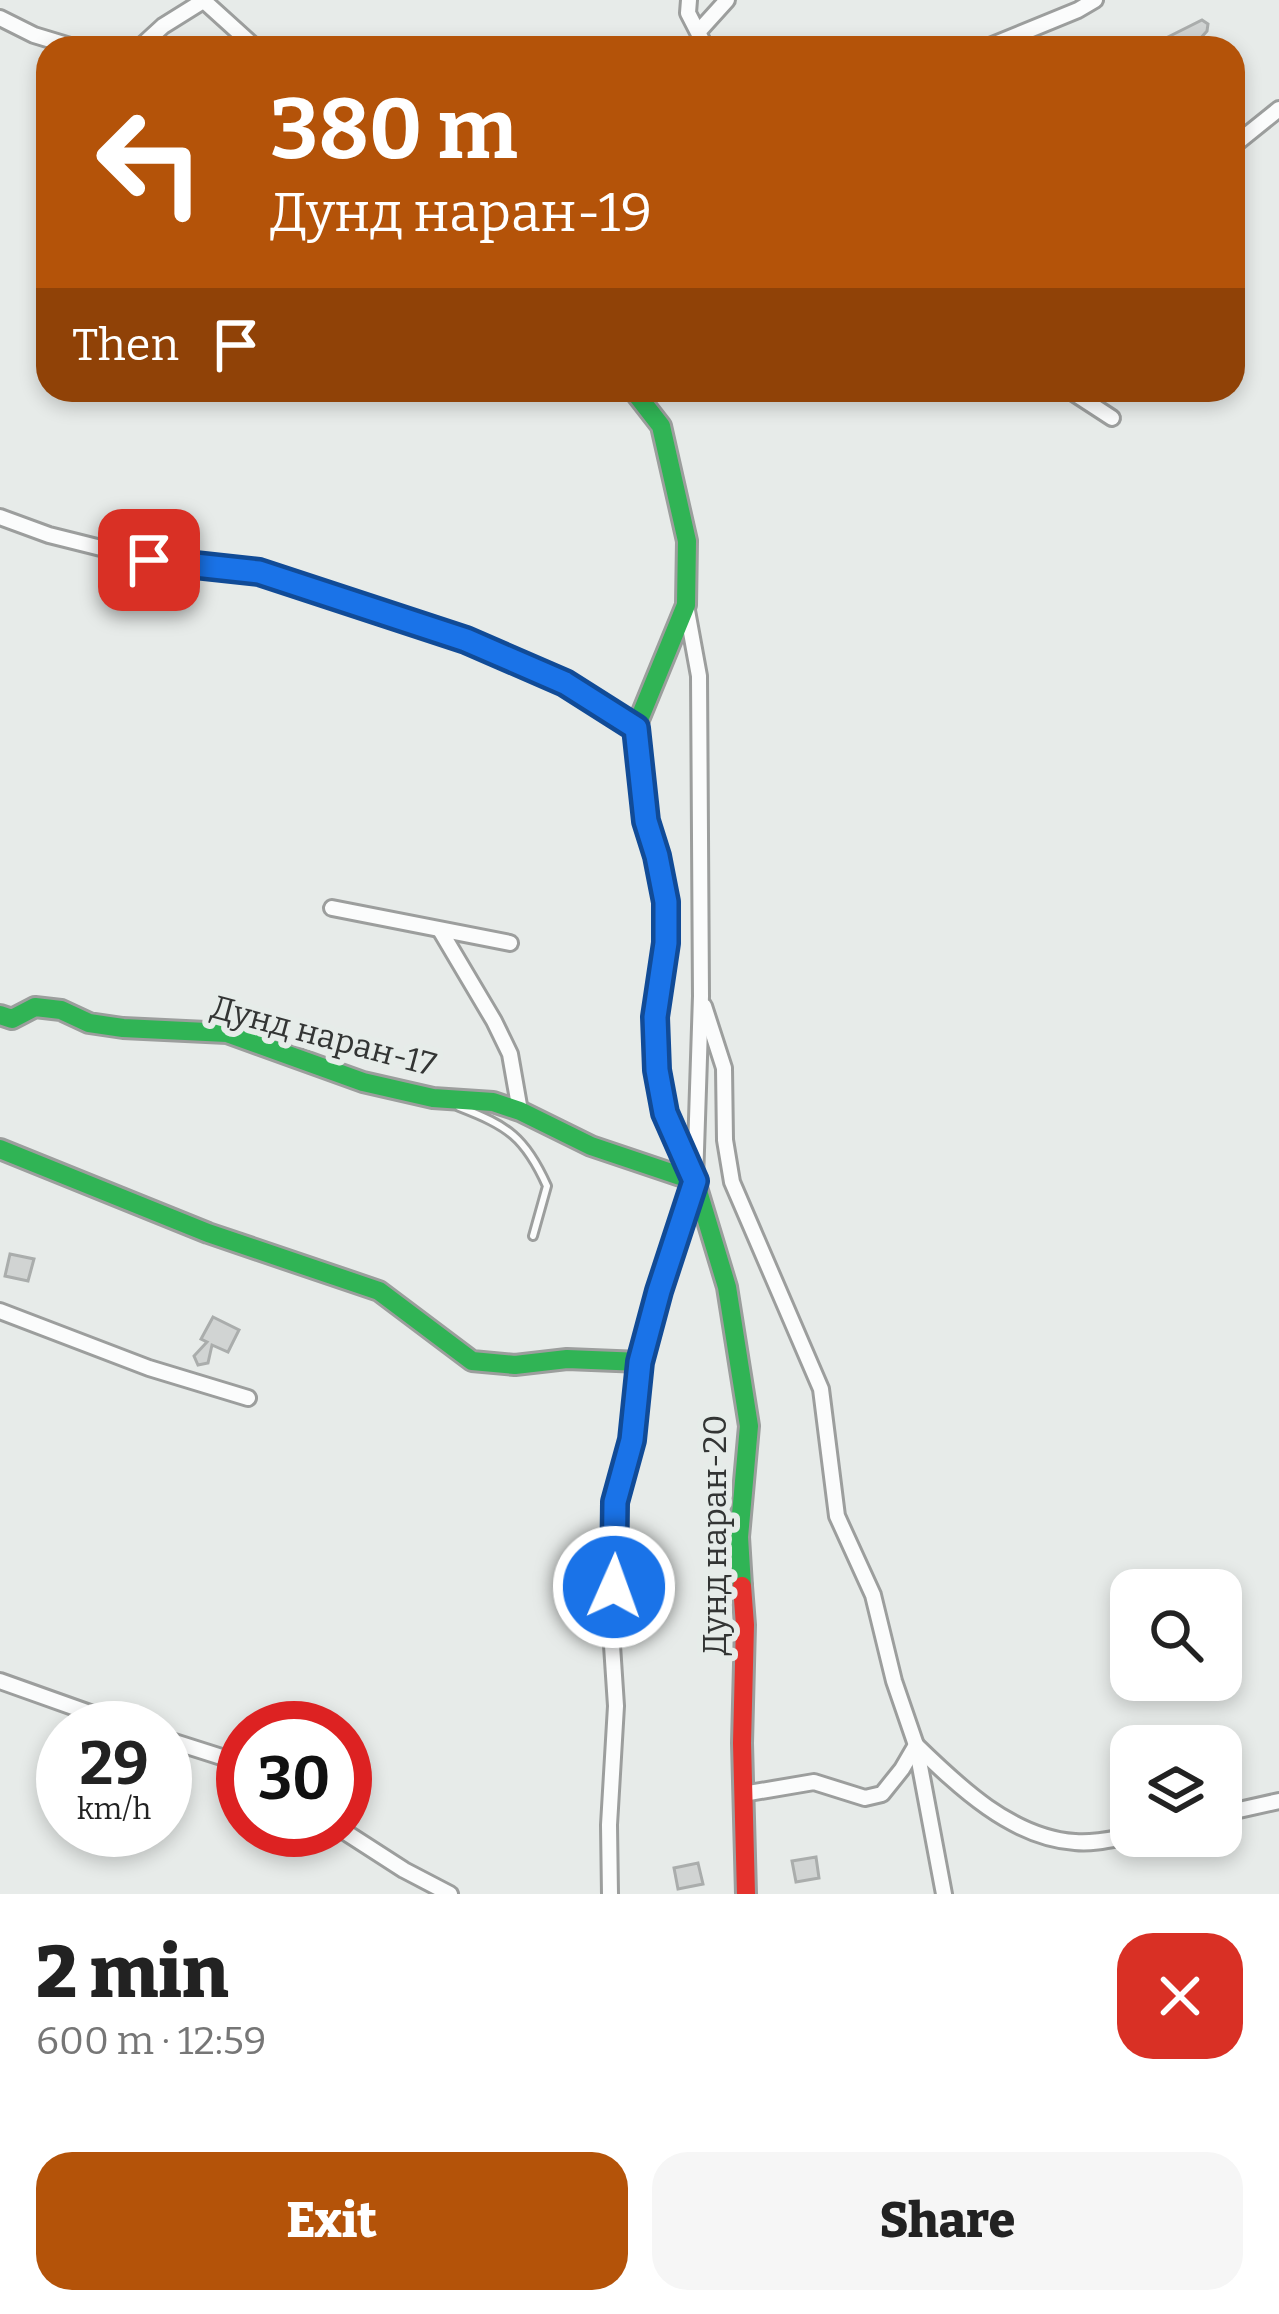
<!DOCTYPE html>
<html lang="en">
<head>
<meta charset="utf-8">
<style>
	:root { --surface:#fff; --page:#f6f6f6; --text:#222; --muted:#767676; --accent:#b45309 }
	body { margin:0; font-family:Bitter,serif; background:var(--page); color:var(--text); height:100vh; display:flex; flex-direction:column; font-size:45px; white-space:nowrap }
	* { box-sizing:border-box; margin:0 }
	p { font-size:39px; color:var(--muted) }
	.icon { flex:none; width:66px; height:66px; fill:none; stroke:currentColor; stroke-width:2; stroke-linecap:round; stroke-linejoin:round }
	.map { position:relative; height:1894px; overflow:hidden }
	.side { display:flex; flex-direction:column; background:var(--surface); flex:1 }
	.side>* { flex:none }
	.top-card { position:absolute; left:36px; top:36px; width:1209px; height:366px; border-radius:36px; box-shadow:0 6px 18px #0003; background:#b45309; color:#fff; overflow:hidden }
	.fabs { position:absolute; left:1110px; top:1569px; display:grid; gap:24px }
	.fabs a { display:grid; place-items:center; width:132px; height:132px; border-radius:24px; background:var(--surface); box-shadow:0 6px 18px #0003; font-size:60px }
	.speed { position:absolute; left:36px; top:1701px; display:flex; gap:24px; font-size:60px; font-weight:700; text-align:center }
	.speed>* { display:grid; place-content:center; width:156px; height:156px; border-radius:50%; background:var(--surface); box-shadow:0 6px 18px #0003; line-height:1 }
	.speed small { font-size:30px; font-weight:400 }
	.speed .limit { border:18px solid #d22; background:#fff; color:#111 }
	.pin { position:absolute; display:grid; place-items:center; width:102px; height:102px; color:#fff; margin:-51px; border-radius:24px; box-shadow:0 6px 18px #0006 }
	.me { position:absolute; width:132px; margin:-66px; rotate:2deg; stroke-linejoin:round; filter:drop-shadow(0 0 9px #0008) }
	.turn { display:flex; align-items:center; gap:42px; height:252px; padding:0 36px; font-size:54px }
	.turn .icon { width:156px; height:156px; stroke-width:2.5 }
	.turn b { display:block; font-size:84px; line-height:102px }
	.then { display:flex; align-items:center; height:114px; padding:0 36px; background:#0003; gap:24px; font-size:45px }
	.round { display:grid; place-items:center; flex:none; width:126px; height:126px; border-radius:36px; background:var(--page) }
	.overview { display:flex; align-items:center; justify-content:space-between; height:204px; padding:0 36px }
	h1 { font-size:72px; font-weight:800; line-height:90px }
	.cta { display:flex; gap:24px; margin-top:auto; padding:24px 36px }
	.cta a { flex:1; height:138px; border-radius:36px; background:var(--accent); color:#fff; font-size:48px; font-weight:800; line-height:138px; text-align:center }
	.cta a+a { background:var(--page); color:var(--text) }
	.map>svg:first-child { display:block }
</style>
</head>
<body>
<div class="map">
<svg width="1279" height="1894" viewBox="0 0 1279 1894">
	<rect width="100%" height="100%" fill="#e7ebe9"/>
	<g fill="#d1d4d3" stroke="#aaadac" stroke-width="3">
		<path d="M 1202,20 L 1208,24 L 1207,31 L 1198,41 L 1185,48 L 1146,48 Z"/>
		<path d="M 10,1254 L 34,1259 L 28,1281 L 5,1276 Z"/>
		<path d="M 213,1317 L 239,1330 L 228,1352 L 212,1345 L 208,1363 L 198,1365 L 194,1356 L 207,1342 L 201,1339 Z"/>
		<path d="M 816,1857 L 819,1878 L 796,1882 L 792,1861 Z"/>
		<path d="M 698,1863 L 703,1884 L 678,1889 L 674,1868 Z"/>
	</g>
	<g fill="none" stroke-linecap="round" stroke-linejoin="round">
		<g stroke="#9c9e9d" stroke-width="12">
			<path id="lane" d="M 459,1107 C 508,1126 525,1137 547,1186 L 533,1236"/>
		</g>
		<g stroke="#9c9e9d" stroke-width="20">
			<g id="street">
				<path d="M 203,0 L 256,48"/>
				<path d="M 689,0 L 688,13 L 706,48"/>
				<path d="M 0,18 L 34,35 L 77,48"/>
				<path d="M 699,31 L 727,0"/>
				<path d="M 139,48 L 163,26 L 203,1"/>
				<path d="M 985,48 L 1078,10 L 1095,0"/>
				<path d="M 1233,146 L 1279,109"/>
				<path d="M 1069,390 L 1112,418"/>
				<path d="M 0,517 L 49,535 L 149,560 L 259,572 L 376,609 L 466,640 L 565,683 L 636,727"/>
				<path d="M 332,908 L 510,943"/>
				<path d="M 440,930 L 494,1021 L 510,1054 L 520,1111"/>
				<path d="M 704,1006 L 724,1068 L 725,1140 L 732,1182 L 821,1389 L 837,1516 L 873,1595 L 894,1681 L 916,1745 L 944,1894"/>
				<path d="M 0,1311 L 149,1368 L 248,1398"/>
				<path d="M 0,1681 L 132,1728"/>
				<path d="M 165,1739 L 231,1760 L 243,1768"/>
				<path d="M 743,1794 L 814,1782 L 865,1798 L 882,1794 L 902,1769 L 916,1745 C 958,1786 1012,1838 1075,1842 C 1093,1844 1113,1839 1131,1836"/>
				<path d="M 1221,1814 L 1279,1801"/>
				<path d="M 342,1830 L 404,1870 L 450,1894"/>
				<path d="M 610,1894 L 609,1825 L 616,1706 L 611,1630 L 616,1545 L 615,1502 L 632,1440 L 641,1362 L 659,1291 L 695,1181 L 701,996 L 699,676 L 686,605"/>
			</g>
		</g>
		<g stroke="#9c9e9d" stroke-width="24">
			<g id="fast">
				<path d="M 633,390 L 661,426 L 687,541 L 686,605 L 636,727 L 646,821 L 657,856 L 666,902 L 666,943 L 655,1017 L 657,1070 L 665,1113 L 695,1181 L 727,1287 L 749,1426 L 739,1537 L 742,1586"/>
				<path d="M 0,1015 L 12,1019 L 35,1007 L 61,1010 L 89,1023 L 123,1028 L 227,1033 L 363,1082 L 433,1098 L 493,1102 L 520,1111 L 591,1146 L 695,1181"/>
				<path d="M 0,1149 L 208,1233 L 379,1291 L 472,1361 L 515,1365 L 567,1359 L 641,1362"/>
			</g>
		</g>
		<g stroke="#9c9e9d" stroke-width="24">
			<path id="jam" d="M 742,1586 L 745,1625 L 742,1743 L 746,1894"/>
		</g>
		<use href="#lane" stroke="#fbfcfc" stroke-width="6"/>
		<use href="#street" stroke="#fbfcfc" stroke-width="14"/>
		<use href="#fast" stroke="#30b455" stroke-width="18"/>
		<use href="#jam" stroke="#e5322d" stroke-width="18"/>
	</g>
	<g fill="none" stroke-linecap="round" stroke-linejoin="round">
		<g stroke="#114b97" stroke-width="30">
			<path id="route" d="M 149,560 L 259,572 L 466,640 L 565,683 L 636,728 L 646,821 L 657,856 L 666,902 L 666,943 L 655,1017 L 657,1070 L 665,1113 L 695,1181 L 659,1291 L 640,1362 L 632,1440 L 615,1502 L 614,1587"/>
		</g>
		<use href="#route" stroke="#1a73e8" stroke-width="21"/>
	</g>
	<g text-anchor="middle" stroke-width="12" stroke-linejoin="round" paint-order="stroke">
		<g font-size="33" fill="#333534" stroke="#e6ece9">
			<text transform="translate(324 1035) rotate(15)" y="12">Дунд наран-17</text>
			<text transform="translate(714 1535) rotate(-90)" y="12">Дунд наран-20</text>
		</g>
	</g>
</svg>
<div class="fabs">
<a><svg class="icon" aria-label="search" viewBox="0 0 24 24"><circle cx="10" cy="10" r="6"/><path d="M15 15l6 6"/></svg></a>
<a><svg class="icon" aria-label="layers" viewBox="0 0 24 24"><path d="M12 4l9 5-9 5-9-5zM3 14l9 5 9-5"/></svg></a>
</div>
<div class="speed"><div>29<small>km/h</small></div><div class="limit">30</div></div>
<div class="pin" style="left:149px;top:560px;background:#d93025"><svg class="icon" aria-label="arrive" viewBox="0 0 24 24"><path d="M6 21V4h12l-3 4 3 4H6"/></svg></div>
<svg class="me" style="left:614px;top:1587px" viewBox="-20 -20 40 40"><circle r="17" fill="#1a73e8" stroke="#fff" stroke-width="3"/><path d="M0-11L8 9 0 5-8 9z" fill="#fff"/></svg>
<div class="top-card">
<div class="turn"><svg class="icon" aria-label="left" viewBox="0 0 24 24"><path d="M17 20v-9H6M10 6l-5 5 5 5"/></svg><div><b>380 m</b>Дунд наран-19</div></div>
<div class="then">Then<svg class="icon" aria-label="arrive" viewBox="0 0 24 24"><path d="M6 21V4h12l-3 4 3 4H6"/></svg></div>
</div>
</div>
<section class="side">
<div class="overview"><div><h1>2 min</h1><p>600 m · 12:59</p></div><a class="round" style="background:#d93025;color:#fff"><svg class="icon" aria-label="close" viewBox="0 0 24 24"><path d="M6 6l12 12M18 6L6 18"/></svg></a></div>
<div class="cta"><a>Exit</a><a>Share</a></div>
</section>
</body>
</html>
